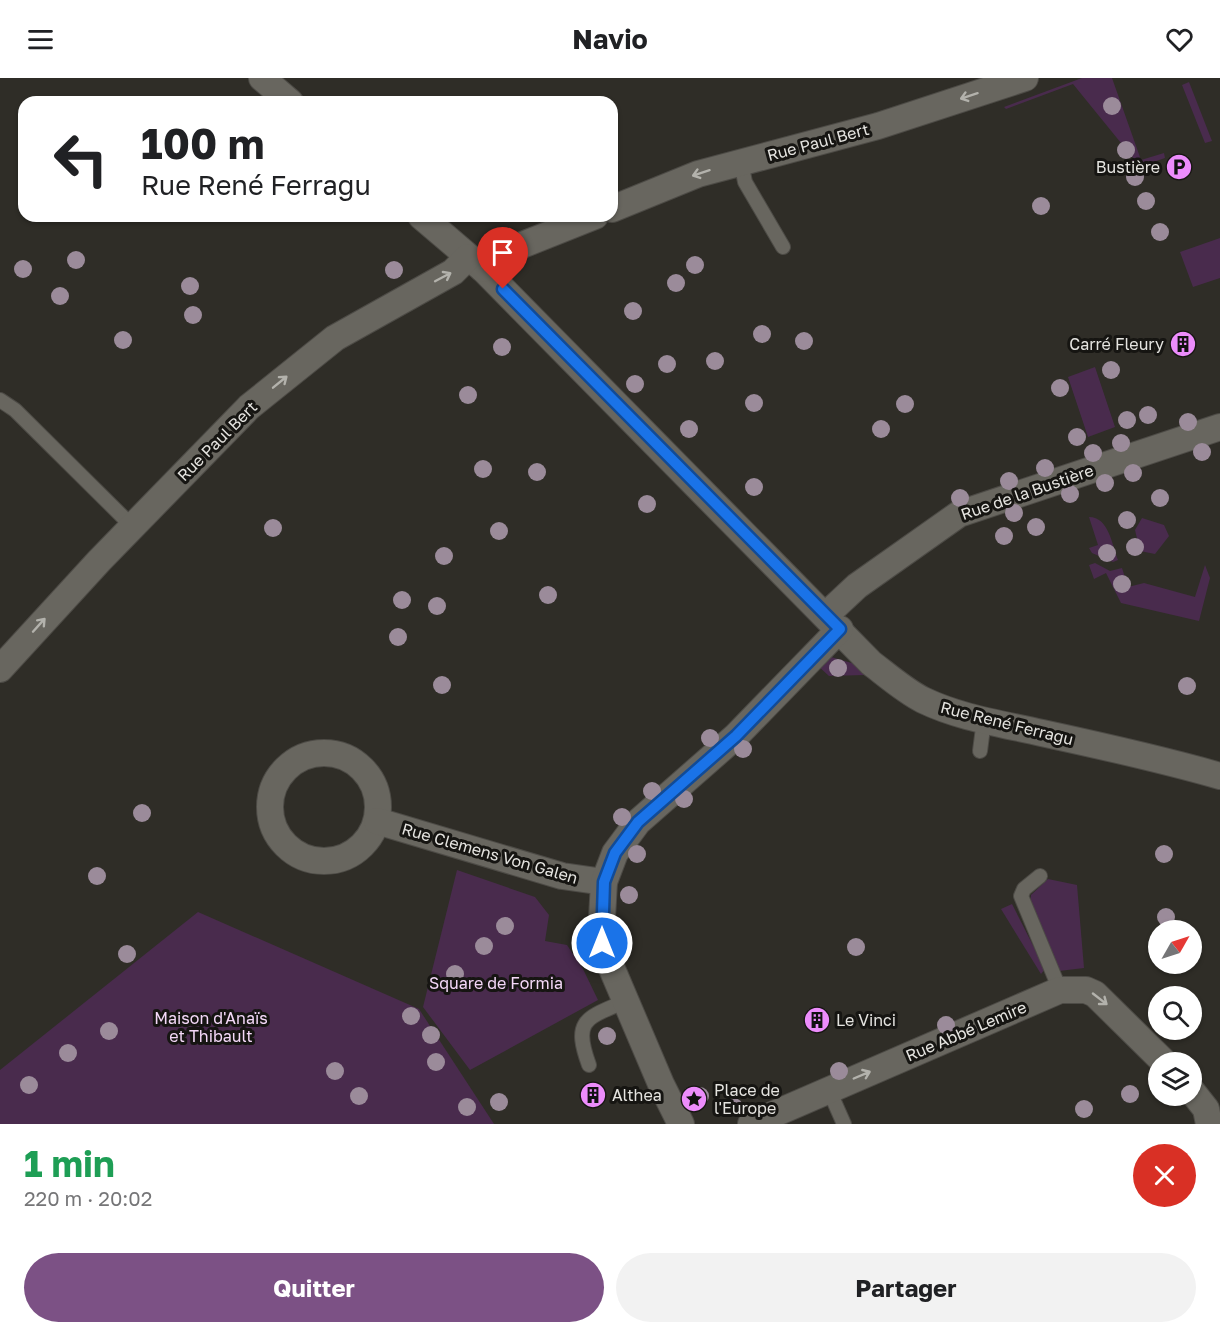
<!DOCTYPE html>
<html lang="fr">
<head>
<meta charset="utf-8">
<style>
	:root { --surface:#fff; --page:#f2f2f2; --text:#202124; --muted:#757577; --accent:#7c5185 }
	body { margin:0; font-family:"Golos Text",sans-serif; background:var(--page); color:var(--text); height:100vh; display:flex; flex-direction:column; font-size:22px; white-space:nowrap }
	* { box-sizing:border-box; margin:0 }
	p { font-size:20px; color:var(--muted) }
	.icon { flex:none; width:33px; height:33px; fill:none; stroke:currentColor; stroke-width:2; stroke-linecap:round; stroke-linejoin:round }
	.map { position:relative; height:1046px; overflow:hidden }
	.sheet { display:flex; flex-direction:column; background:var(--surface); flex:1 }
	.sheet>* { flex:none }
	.hud { position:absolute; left:18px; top:18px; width:600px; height:126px; border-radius:18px; box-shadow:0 2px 4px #0004; background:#fff; color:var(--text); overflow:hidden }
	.needle { width:39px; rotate:51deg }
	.tools { position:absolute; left:1148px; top:842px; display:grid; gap:12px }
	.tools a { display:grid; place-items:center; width:54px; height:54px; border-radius:50%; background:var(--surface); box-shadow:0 2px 4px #0004; font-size:30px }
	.pin { position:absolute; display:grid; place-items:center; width:51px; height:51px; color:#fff; margin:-62px -26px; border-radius:50% 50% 50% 0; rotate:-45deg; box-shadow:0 0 6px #0007 }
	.pin .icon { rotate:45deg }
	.me { position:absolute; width:66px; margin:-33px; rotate:0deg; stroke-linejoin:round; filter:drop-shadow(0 0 4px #0008) }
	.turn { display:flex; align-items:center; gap:21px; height:126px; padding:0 24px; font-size:27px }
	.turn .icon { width:78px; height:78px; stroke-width:2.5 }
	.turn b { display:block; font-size:42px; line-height:51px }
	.round { display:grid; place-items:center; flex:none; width:63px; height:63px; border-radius:32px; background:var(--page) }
	.headline { display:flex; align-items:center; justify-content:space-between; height:102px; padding:0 24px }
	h1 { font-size:36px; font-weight:700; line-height:45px; color:#1e9e55 }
	.cta { display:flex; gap:12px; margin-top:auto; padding:12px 24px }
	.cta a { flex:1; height:69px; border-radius:36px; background:var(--accent); color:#fff; font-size:24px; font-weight:700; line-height:69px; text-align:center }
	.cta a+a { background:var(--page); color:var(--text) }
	header { display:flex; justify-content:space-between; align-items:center; height:78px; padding:0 24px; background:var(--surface); font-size:27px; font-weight:700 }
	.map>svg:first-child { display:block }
</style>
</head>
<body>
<header><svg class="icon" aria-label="menu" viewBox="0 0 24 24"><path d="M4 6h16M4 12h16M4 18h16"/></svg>Navio<svg class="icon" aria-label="heart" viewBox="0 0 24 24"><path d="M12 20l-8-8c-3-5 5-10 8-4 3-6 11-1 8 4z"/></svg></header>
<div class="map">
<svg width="1220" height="1046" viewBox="0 0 1220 1046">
	<rect width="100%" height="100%" fill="#2f2d27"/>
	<g fill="#492b4d">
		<path d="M 1082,0 L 1112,0 L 1141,82 L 1164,75 L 1165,80 L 1118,96 L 1134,81 L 1073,6 L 1006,31 L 1004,29 Z"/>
		<path d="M 1189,4 L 1212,63 L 1205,65 L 1182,7 Z"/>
		<path d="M 1220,160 L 1220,200 L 1193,209 L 1180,174 Z"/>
		<path d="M 1095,289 L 1115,349 L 1088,359 L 1068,299 Z"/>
		<path d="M 1089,439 C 1109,439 1112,467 1118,482 L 1113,484 L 1092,475 L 1089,470 L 1098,467 Z"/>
		<path d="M 1142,440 L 1164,447 L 1169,458 L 1155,476 L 1140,473 L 1135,452 Z"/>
		<path d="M 1095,485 L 1110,493 L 1122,490 L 1128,509 L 1144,505 L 1195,519 L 1205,487 L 1210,500 L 1199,543 L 1121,525 L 1106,495 L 1094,501 L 1089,487 Z"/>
		<path d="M 831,579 L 855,586 L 867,595 L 865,597 L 829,598 L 816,586 Z"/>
		<path d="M 457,792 L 535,819 L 549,837 L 545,863 L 567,867 L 583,891 L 598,922 L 470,992 L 423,929 Z"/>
		<path d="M 1048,801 L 1077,807 L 1084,890 L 1059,893 L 1030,827 L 1031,817 Z"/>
		<path d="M 1012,826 L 1045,891 L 1041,896 L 1001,831 Z"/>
		<path d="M 198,834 L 419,931 L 494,1046 L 0,1046 L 0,992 Z"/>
	</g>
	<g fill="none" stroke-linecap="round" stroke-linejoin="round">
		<g stroke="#4d4b46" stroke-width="16">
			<g id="lane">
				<path d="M 741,84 L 745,104 L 783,169"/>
				<path d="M 0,322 L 15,332 L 133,449"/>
				<path d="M 980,673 L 984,642"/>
				<path d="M 1040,798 L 1024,811 L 1021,818 L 1060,912"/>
				<path d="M 589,987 C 572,941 587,940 626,923"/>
				<path d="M 829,1012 L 844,1046"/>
			</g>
		</g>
		<g stroke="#4d4b46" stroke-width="28">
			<g id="street">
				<path d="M 262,0 L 290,24"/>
				<path d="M 612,131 L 698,96 L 878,48 L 1025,0"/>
				<path d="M 421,138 L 483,191 L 871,585 C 888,598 905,613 923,622 C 960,640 1003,646 1042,655 C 1102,668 1161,681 1220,698"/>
				<path d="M 483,191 L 497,177 L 595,138"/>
				<path d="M 826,537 L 857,508 L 959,436 L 1220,349"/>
				<path d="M 0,591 L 99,483 L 249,329 L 335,260 L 453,194 L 468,179"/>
				<circle cx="324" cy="729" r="54"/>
				<path d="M 377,743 L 562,798 L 604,804"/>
				<path d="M 1191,1012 L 1206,1031 L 1209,1046"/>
				<path d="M 681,1046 L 661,1006 L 604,872 L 602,840 L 604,804 L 615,775 L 638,744 L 736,658 L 840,551"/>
				<path d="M 751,1046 L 1060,912 L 1086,912 L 1095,916 L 1164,984"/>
			</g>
		</g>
		<use href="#lane" stroke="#68665f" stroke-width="14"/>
		<use href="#street" stroke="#68665f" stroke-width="26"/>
	</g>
	<g fill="#9b8b9a">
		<circle cx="1112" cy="28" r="9"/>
		<circle cx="1126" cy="72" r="9"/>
		<circle cx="1135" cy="99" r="9"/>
		<circle cx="1146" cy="123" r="9"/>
		<circle cx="1041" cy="128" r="9"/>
		<circle cx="1160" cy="154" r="9"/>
		<circle cx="76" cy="182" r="9"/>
		<circle cx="695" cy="187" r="9"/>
		<circle cx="23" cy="191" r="9"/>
		<circle cx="394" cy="192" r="9"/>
		<circle cx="676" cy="205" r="9"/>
		<circle cx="190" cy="208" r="9"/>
		<circle cx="60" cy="218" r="9"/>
		<circle cx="633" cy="233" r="9"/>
		<circle cx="193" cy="237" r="9"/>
		<circle cx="762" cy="256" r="9"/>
		<circle cx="123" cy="262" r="9"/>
		<circle cx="804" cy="263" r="9"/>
		<circle cx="502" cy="269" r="9"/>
		<circle cx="715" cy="283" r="9"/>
		<circle cx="667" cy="286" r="9"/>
		<circle cx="1111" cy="292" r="9"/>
		<circle cx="635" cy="306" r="9"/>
		<circle cx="1060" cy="310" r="9"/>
		<circle cx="468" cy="317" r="9"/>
		<circle cx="754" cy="325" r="9"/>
		<circle cx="905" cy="326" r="9"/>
		<circle cx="1148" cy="337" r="9"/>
		<circle cx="1127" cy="342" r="9"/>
		<circle cx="1188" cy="344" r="9"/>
		<circle cx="689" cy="351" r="9"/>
		<circle cx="881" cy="351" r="9"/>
		<circle cx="1077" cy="359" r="9"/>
		<circle cx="1121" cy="365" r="9"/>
		<circle cx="1202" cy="374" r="9"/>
		<circle cx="1093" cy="375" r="9"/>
		<circle cx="1045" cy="390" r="9"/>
		<circle cx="483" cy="391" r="9"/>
		<circle cx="537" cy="394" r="9"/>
		<circle cx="1133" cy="395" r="9"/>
		<circle cx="1009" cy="403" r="9"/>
		<circle cx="1105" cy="405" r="9"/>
		<circle cx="754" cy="409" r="9"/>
		<circle cx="1070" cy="416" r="9"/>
		<circle cx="960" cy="420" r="9"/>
		<circle cx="1160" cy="420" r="9"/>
		<circle cx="647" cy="426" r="9"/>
		<circle cx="1014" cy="435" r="9"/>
		<circle cx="1127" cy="442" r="9"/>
		<circle cx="1036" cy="449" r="9"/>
		<circle cx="273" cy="450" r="9"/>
		<circle cx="499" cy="453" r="9"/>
		<circle cx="1004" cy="458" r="9"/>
		<circle cx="1135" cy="469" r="9"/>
		<circle cx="1107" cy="475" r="9"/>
		<circle cx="444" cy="478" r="9"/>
		<circle cx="1122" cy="506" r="9"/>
		<circle cx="548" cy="517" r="9"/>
		<circle cx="402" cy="522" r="9"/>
		<circle cx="437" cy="528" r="9"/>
		<circle cx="398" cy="559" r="9"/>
		<circle cx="838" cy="590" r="9"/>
		<circle cx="442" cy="607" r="9"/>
		<circle cx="1187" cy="608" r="9"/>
		<circle cx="710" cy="660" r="9"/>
		<circle cx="743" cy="671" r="9"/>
		<circle cx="652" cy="713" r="9"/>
		<circle cx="684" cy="721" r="9"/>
		<circle cx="142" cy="735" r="9"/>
		<circle cx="622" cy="739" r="9"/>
		<circle cx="637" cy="776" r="9"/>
		<circle cx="1164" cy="776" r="9"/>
		<circle cx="97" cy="798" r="9"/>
		<circle cx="629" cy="817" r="9"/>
		<circle cx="1166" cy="839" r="9"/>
		<circle cx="505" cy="848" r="9"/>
		<circle cx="622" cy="858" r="9"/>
		<circle cx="484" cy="868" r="9"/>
		<circle cx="856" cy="869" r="9"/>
		<circle cx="127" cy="876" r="9"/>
		<circle cx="455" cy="896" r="9"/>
		<circle cx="411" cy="938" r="9"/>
		<circle cx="946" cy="947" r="9"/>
		<circle cx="109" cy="953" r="9"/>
		<circle cx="431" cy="957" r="9"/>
		<circle cx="607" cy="958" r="9"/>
		<circle cx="68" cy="975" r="9"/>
		<circle cx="436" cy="984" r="9"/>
		<circle cx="335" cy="993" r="9"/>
		<circle cx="839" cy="993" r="9"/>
		<circle cx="29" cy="1007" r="9"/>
		<circle cx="1130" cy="1016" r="9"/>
		<circle cx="359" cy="1018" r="9"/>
		<circle cx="700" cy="1018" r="9"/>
		<circle cx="499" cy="1024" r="9"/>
		<circle cx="467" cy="1029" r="9"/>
		<circle cx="734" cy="1029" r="9"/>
		<circle cx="1084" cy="1031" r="9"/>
	</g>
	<defs><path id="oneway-shaft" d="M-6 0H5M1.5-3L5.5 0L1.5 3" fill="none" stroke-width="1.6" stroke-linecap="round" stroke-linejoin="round" transform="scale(1.5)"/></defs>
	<g stroke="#b3b2ac">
		<use href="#oneway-shaft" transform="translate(969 18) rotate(162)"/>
		<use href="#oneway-shaft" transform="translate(701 95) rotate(162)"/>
		<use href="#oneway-shaft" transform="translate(443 199) rotate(-28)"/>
		<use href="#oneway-shaft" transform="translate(280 304) rotate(-39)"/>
		<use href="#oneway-shaft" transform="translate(39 547) rotate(-48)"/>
		<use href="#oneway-shaft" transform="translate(1100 921) rotate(38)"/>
		<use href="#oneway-shaft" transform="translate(862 997) rotate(-23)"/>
	</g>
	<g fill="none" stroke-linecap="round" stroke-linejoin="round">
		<g stroke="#114b97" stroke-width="15">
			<path id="route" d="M 503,211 L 840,551 L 736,658 L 638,744 L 615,775 L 604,804 L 602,865"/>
		</g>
		<use href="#route" stroke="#1a73e8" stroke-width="10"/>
	</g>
	<defs>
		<g id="parking-disc" transform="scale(1.35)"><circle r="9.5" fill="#ec8cfb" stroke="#161512"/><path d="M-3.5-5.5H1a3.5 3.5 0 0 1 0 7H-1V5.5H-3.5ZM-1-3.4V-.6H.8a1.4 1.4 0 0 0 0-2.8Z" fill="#111"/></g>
		<g id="building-disc" transform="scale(1.35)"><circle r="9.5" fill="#ec8cfb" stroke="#161512"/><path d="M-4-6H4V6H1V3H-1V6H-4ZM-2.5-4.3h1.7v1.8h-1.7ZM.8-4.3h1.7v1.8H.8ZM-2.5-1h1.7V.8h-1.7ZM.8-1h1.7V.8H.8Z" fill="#111"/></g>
		<g id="sight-disc" transform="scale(1.35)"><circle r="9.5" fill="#ec8cfb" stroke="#161512"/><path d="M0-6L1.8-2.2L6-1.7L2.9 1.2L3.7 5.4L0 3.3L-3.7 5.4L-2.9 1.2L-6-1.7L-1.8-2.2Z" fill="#111"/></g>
	</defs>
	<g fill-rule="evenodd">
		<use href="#parking-disc" x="1179" y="89"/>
		<use href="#building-disc" x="1183" y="266"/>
		<use href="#building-disc" x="817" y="942"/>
		<use href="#building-disc" x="593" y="1017"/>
		<use href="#sight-disc" x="694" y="1021"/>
	</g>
	<g text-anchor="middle" stroke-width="6" stroke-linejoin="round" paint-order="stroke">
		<g font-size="16" fill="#e5e4e0" stroke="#161512">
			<text transform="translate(818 64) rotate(-15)" y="6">Rue Paul Bert</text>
			<text transform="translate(217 363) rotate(-45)" y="6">Rue Paul Bert</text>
			<text transform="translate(1027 414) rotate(-19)" y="6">Rue de la Bustière</text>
			<text transform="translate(1007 645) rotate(14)" y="6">Rue René Ferragu</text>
			<text transform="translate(490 775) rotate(16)" y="6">Rue Clemens Von Galen</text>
			<text transform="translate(966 953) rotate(-23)" y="6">Rue Abbé Lemire</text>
		</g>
		<g font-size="16" fill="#e5e4e0" stroke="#161512" text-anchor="start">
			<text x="1160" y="95" text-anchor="end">Bustière</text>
			<text x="1164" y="272" text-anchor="end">Carré Fleury</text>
			<text x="836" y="948">Le Vinci</text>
			<text x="714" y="1018">Place de<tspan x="714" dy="18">l'Europe</tspan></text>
			<text x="612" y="1023">Althea</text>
		</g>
		<g font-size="16" fill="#f4d8f8" stroke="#161512">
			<text x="496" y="911">Square de Formia</text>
			<text x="211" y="946">Maison d'Anaïs<tspan x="211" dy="18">et Thibault</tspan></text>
		</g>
	</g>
</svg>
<div class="tools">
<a><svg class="needle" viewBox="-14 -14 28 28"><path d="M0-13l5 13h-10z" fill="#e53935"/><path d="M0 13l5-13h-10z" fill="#757577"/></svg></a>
<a><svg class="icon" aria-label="search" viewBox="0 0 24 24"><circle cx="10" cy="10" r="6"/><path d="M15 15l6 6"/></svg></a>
<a><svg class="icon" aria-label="layers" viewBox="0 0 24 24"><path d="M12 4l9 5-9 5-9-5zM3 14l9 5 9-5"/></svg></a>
</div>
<div class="pin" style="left:503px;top:211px;background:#d93025"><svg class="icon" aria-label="arrive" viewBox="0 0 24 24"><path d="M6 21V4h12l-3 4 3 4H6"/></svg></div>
<svg class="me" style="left:602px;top:865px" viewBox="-20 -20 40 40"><circle r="17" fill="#1a73e8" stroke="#fff" stroke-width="3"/><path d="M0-11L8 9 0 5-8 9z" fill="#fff"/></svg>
<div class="hud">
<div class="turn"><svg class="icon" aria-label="left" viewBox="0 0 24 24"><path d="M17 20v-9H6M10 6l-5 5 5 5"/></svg><div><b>100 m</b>Rue René Ferragu</div></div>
</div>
</div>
<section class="sheet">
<div class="headline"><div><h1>1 min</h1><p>220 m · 20:02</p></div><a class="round" style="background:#d93025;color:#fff"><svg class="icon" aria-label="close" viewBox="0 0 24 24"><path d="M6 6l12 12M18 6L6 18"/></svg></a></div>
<div class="cta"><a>Quitter</a><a>Partager</a></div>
</section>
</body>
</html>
